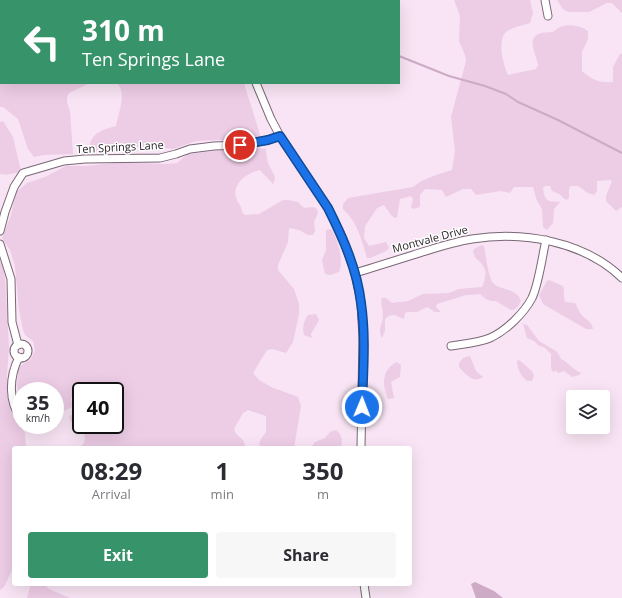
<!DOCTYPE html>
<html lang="en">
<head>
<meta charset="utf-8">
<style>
	:root { --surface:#fff; --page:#f7f7f7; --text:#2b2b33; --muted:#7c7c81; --accent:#379369 }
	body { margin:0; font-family:"Open Sans",sans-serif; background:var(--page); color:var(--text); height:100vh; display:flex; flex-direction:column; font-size:15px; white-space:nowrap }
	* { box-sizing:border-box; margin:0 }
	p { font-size:13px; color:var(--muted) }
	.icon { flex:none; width:22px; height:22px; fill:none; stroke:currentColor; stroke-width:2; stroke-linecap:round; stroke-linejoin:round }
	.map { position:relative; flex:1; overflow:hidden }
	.panel { position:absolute; left:12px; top:446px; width:400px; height:140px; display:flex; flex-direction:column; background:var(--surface); border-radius:4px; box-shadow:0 4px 16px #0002 }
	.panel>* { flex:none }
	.guide { position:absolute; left:0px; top:0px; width:400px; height:84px; box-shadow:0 4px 16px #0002; background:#379369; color:#fff; overflow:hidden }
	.tools { position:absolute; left:566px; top:390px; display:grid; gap:8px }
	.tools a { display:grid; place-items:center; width:44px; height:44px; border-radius:4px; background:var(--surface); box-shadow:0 4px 16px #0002; font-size:20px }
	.speed { position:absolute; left:12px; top:382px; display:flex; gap:8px; font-size:20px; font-weight:700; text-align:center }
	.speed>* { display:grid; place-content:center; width:52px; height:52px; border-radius:50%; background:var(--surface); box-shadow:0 4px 16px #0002; line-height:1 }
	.speed small { font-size:10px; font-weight:400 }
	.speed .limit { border:2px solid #111; border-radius:6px; background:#fff; color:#111 }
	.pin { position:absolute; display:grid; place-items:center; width:34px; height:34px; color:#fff; margin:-17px; border:2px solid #fff; border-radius:50%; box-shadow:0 1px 4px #0007 }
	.me { position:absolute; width:44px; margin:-22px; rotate:1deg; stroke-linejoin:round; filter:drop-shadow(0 0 3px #0008) }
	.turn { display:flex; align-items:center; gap:14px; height:84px; padding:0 16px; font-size:18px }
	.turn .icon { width:52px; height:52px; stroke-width:2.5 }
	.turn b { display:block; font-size:28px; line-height:34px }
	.eta { display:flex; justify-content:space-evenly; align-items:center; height:68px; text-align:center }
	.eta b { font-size:24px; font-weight:700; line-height:28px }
	.primary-button { display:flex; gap:8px; margin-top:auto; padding:8px 16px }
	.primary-button a { flex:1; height:46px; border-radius:4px; background:var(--accent); color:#fff; font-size:16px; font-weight:700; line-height:46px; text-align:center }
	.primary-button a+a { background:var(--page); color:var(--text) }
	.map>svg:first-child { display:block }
</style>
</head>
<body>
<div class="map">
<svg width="622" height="598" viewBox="0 0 622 598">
	<rect width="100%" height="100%" fill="#f8e4f4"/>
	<g fill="#edcce6">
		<path d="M 454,0 L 530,0 L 533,13 L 530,23 C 524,25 510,28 506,32 C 497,41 503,64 508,75 L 536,69 L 538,65 C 537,59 531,45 533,40 C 537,31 545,33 552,32 C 556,31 557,28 560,27 C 567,23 582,26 588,31 L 588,39 L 582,52 L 582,71 C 592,80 599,83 613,82 L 613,67 L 620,54 L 622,54 L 622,207 L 616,211 L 606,201 L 606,196 L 612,181 L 610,180 L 597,181 L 597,191 L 594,195 L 588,193 L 578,186 L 570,186 L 569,190 L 569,198 L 566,200 L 559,194 L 552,191 L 550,186 L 545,186 L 543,188 C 545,202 547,201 560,202 L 554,209 L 553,223 L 547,230 L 543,227 L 542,209 L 537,201 L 533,187 L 514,187 L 510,193 L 501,191 L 476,195 L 471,189 L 463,189 L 446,197 L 442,190 L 425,189 L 420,195 L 420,207 L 413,209 L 411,207 L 413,199 L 411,196 L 400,199 L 397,217 L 395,218 L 391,215 L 384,205 L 377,208 L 365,226 L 364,238 L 369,246 L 386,242 L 389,248 L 386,251 L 370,258 L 367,258 C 362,241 357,221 343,209 L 343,204 L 348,198 L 413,187 C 426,177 437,175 452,170 L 455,151 L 451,117 L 466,61 L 465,55 L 459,41 L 460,16 Z"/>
		<path d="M 557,0 L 622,0 L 622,13 L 612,3 L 607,3 L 589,12 L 568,12 L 563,9 Z"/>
		<path d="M 0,83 L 90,83 L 69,93 L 67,97 L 67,102 L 70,112 L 73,154 L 43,155 L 34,157 L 28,149 L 18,119 L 3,107 L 0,107 Z"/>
		<path d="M 116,83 L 244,83 L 261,138 L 196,141 L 173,149 L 153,146 L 121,148 L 101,152 L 96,151 L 92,148 L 90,144 C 93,132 105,129 116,126 C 118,114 128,91 116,83 Z"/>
		<path d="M 3,121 L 13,137 L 21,171 C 14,174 8,175 0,174 L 0,122 Z"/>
		<path d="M 247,147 L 266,149 C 266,154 267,158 268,163 C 271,171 278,176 273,184 L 260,170 C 246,173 230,185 237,200 C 239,205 242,206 242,212 L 245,215 L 259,214 L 283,200 L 288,200 L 298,202 L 304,208 L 313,207 L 317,209 L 318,213 L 314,222 L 315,231 L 313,235 L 308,235 L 299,230 L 289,228 L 288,242 L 278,265 L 278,270 L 294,289 L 299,304 L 299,314 L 293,342 L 286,353 L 272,349 L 267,350 L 253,373 L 259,380 L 271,387 L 298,397 L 301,406 L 294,448 L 262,448 L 259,444 L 261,439 L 266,432 L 266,416 L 248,410 L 243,413 L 234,429 L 236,434 L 243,440 L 246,448 L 79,448 C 86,443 85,439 84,432 L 71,422 L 69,417 L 73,414 L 81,416 L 81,425 L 115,425 L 115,391 L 81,391 L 81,394 L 75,395 L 71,398 L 72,407 C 65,411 61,413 55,408 L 55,391 L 21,391 L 21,404 L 20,404 L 17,385 L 18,371 L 20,366 L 31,359 L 35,350 L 33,341 L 25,335 L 23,330 L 19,310 L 15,266 L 10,250 L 2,238 L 11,215 L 16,192 L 27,183 L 45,177 L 66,166 L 86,166 L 132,161 L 136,163 L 166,164 L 177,163 L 188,154 Z"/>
		<path d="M 331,229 C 338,239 344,261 339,272 L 330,275 L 325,274 L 322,260 L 326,250 L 326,230 Z"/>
		<path d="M 482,245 L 484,246 C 486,255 488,277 493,283 C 500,291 516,287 521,301 C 519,305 516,310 511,310 L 496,301 L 491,301 L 486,299 L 480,294 L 466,295 L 437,304 L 436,307 L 441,312 L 435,312 L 427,307 L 417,312 L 407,312 L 405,313 L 404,319 C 395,316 393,312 385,319 L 385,331 L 382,338 C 377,329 383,324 383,315 C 383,309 380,304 382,298 L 386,298 L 392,303 L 408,301 L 423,294 L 449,293 L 459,289 L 482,287 C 486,277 488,270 480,262 C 475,257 475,259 473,251 L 474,249 Z"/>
		<path d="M 0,261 L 3,267 L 5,279 L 9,347 L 7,374 L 7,395 L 14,418 L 25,433 L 26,448 L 14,448 L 14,566 L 4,587 L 0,590 Z"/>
		<path d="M 549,280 L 563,286 C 565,292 563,297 565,302 L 575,303 C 577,306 578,310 580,313 C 584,319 592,321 593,329 L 586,329 L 543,304 L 539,295 L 547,281 Z"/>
		<path d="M 316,314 L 319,320 L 311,334 L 312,338 L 304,335 C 302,328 304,320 308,315 Z"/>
		<path d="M 523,324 L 527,325 L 539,341 L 556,351 L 559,355 L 561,359 C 569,363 572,369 581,373 L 579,375 L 572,377 L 564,371 L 559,373 L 555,370 L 555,372 L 552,371 L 551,367 L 551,354 L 544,347 L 539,346 L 534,341 L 527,338 Z"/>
		<path d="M 470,356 L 476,371 L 483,377 C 473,384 466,374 459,367 L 459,363 L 463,358 Z"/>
		<path d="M 519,360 L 532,371 L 534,376 L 532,381 L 527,381 C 521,376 517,369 517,361 Z"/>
		<path d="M 397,362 L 401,365 L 400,377 L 391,382 L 394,398 L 388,399 C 384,389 381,377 389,368 C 391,365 395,363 397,362 Z"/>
		<path d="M 336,430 C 343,436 342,440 341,448 L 311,448 L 315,442 L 325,438 L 330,432 Z"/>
		<path d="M 30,584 L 43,584 L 49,589 L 70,598 L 27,598 L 30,587 Z"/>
	</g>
	<path fill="#cdaac6" d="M 475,582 L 494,591 L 503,598 L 476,598 L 471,584 Z"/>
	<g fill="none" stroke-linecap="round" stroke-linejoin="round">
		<path stroke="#cdaac6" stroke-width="2" d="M 399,56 L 449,76 L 485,86 L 506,94 L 518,102 L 558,120 L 622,153"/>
		<g stroke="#7a6876" stroke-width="9">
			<g id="minor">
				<path d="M 545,0 L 548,16"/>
				<path d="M 243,1 L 243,0"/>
				<path d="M 256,83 L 271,119 L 280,136 L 328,208 L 343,239 L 355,273 L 361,302 L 363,338 L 361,448"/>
				<path d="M 0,231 L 5,212 L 14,187 L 23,173 L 64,161 L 85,159 L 160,158 L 176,154 L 190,149 L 214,146 L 240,145 L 268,140 L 280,136"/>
				<path d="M 0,244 L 11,279 L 12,322 L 18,345"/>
				<path d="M 355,273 C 375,267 394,261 413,255 C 433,249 452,242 472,239 C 523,231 584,241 622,278"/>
				<circle cx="21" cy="351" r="7"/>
				<path d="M 451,346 C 464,344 478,343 490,338 C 506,331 524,313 532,298 C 539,283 542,257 546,240"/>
				<path d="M 19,357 C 9,377 8,401 21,419"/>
				<path d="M 28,425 L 36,425"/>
				<path d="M 364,584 L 366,598"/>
			</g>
		</g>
		<use href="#minor" stroke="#fff" stroke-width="7"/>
	</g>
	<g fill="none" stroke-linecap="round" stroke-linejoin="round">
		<g stroke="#114b97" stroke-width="10">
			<path id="route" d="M 240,145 L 268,140 L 280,136 L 328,208 C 343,238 357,269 361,303 C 366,337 363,372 362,407"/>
		</g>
		<use href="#route" stroke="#1a73e8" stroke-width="7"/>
	</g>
	<g text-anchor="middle" stroke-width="3" stroke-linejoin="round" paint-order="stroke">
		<g font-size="11" fill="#292228" stroke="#fff">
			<text transform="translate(120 147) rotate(-3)" y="4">Ten Springs Lane</text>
			<text transform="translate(430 239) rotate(-15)" y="4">Montvale Drive</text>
		</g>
	</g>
</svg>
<div class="tools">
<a><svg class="icon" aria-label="layers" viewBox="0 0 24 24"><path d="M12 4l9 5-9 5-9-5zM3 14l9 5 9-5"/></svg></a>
</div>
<div class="speed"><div>35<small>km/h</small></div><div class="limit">40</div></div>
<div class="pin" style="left:240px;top:145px;background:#d93025"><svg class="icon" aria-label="arrive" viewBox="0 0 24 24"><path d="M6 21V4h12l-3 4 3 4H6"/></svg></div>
<svg class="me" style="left:362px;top:407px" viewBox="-20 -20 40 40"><circle r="17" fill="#1a73e8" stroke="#fff" stroke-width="3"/><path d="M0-11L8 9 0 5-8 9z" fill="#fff"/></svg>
<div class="guide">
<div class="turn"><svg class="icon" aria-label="left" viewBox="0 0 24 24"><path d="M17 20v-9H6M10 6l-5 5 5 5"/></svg><div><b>310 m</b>Ten Springs Lane</div></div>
</div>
<section class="panel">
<div class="eta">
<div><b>08:29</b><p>Arrival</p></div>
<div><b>1</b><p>min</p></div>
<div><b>350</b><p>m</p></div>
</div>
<div class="primary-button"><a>Exit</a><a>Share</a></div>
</section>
</div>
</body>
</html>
